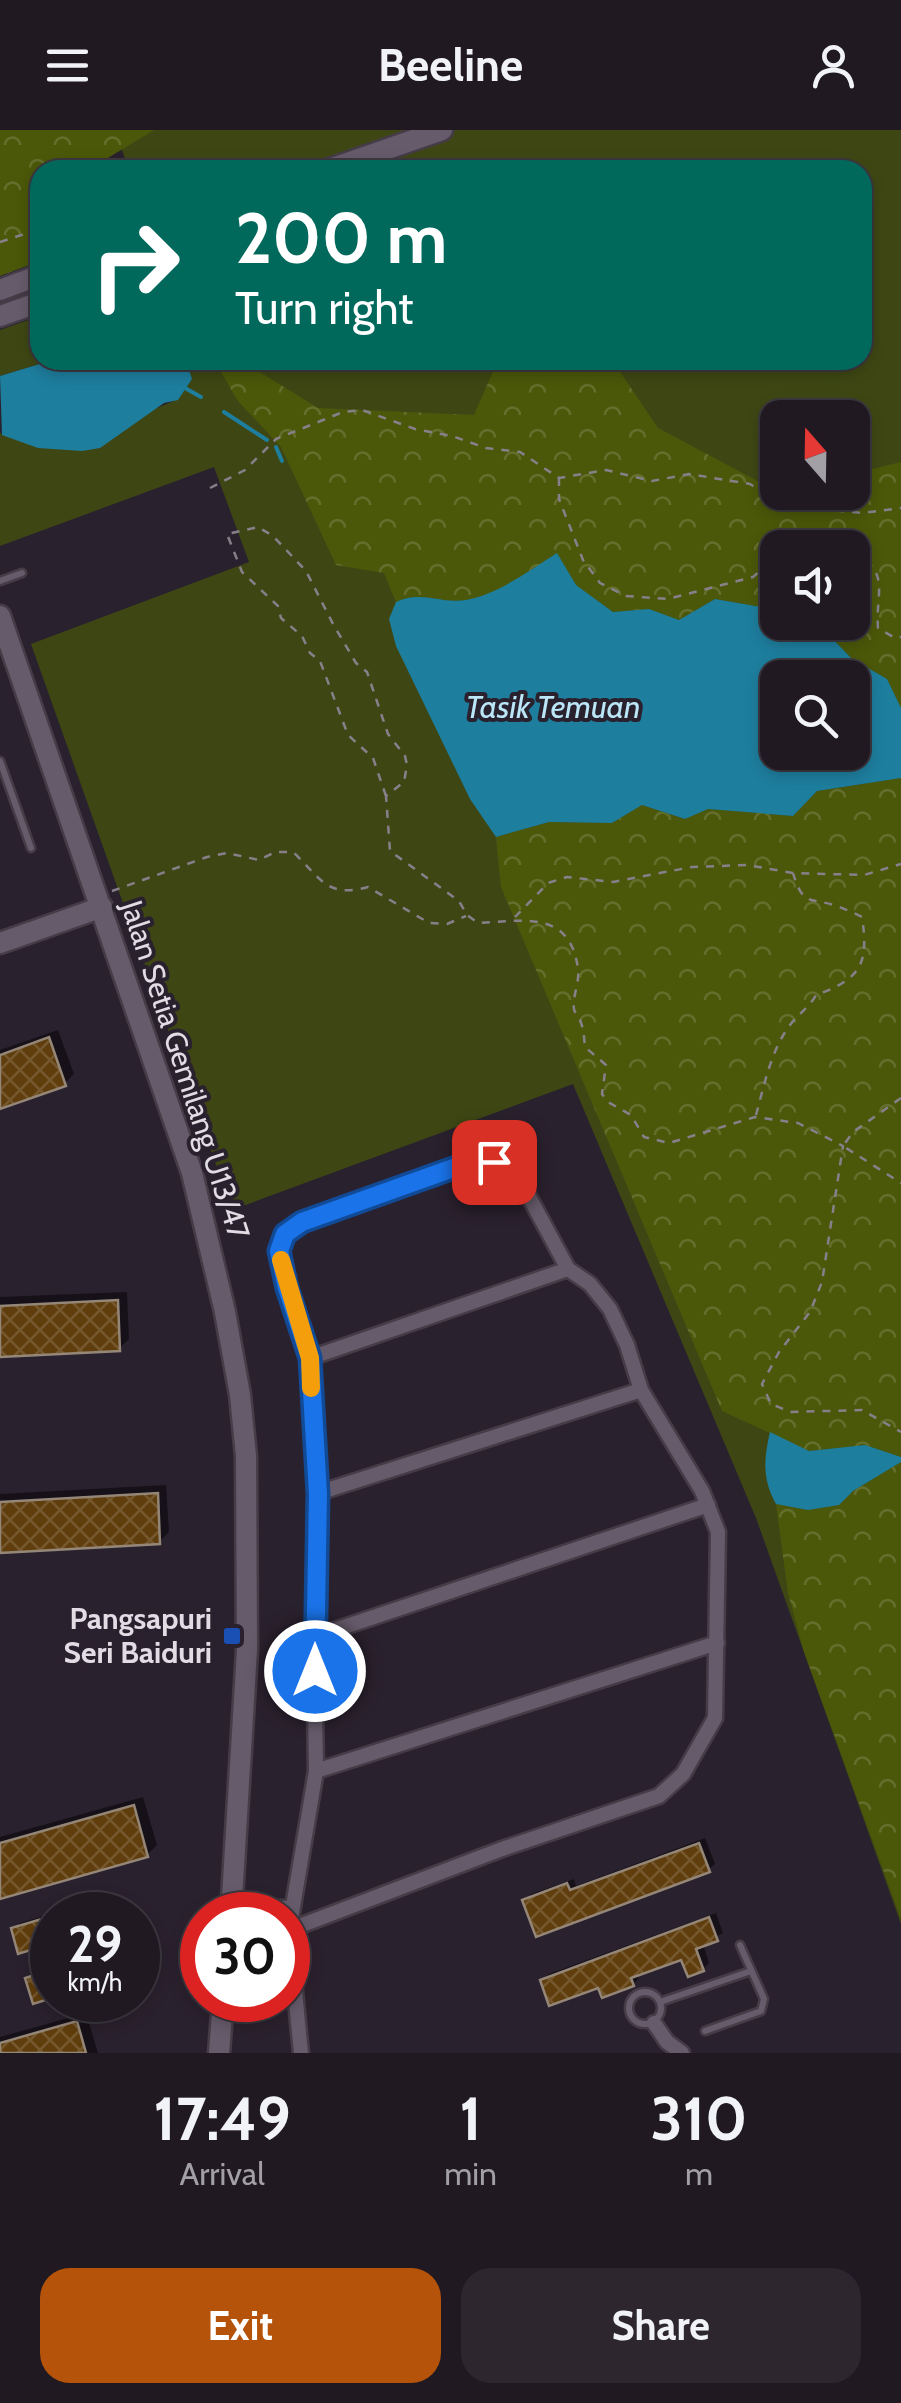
<!DOCTYPE html>
<html lang="en">
<head>
<meta charset="utf-8">
<style>
	:root { --surface:#201922; --page:#2d262f; --text:#f1f3f6; --muted:#a2a0a5; --line:#3d3840; --accent:#b45309 }
	body { margin:0; font-family:Cabin,sans-serif; background:var(--page); color:var(--text); height:100vh; display:flex; flex-direction:column; font-size:38px; white-space:nowrap }
	* { box-sizing:border-box; margin:0 }
	p { font-size:32px; color:var(--muted) }
	.icon { flex:none; width:55px; height:55px; fill:none; stroke:currentColor; stroke-width:2; stroke-linecap:round; stroke-linejoin:round }
	.map { position:relative; height:1923px; overflow:hidden }
	.side { display:flex; flex-direction:column; background:var(--surface); flex:1 }
	.side>* { flex:none }
	.guide { position:absolute; left:30px; top:30px; width:842px; height:210px; border-radius:30px; box-shadow:0 5px 15px #0003,0 0 0 2px var(--line); background:#00695c; color:#fff; overflow:hidden }
	.needle { width:65px; rotate:340deg }
	.fabs { position:absolute; left:760px; top:270px; display:grid; gap:20px }
	.fabs a { display:grid; place-items:center; width:110px; height:110px; border-radius:20px; background:var(--surface); box-shadow:0 5px 15px #0003,0 0 0 2px var(--line); font-size:50px }
	.speed { position:absolute; left:30px; top:1762px; display:flex; gap:20px; font-size:50px; font-weight:700; text-align:center }
	.speed>* { display:grid; place-content:center; width:130px; height:130px; border-radius:50%; background:var(--surface); box-shadow:0 5px 15px #0003,0 0 0 2px var(--line); line-height:1 }
	.speed small { font-size:25px; font-weight:400 }
	.speed .limit { border:15px solid #d22; background:#fff; color:#111 }
	.pin { position:absolute; display:grid; place-items:center; width:85px; height:85px; color:#fff; margin:-42px; border-radius:20px; box-shadow:0 5px 15px #0006 }
	.me { position:absolute; width:110px; margin:-55px; rotate:0deg; stroke-linejoin:round; filter:drop-shadow(0 0 8px #0008) }
	.turn { display:flex; align-items:center; gap:35px; height:210px; padding:0 40px; font-size:45px }
	.turn .icon { width:130px; height:130px; stroke-width:2.5 }
	.turn b { display:block; font-size:70px; line-height:85px }
	.eta { display:flex; justify-content:space-evenly; align-items:center; height:170px; text-align:center }
	.eta b { font-size:60px; font-weight:800; line-height:70px }
	.button { display:flex; gap:20px; margin-top:auto; padding:20px 40px }
	.button a { flex:1; height:115px; border-radius:30px; background:var(--accent); color:#fff; font-size:40px; font-weight:800; line-height:115px; text-align:center }
	.button a+a { background:var(--page); color:var(--text) }
	header { display:flex; justify-content:space-between; align-items:center; height:130px; padding:0 40px; background:var(--surface); font-size:45px; font-weight:800 }
	.map>svg:first-child { display:block }
</style>
</head>
<body>
<header><svg class="icon" aria-label="menu" viewBox="0 0 24 24"><path d="M4 6h16M4 12h16M4 18h16"/></svg>Beeline<svg class="icon" aria-label="person" viewBox="0 0 24 24"><circle cx="12" cy="8" r="4"/><path d="M4 21q1-7 8-7t8 7"/></svg></header>
<div class="map">
<svg width="901" height="1923" viewBox="0 0 901 1923">
	<defs>
		<pattern id="forest-crowns" width="20" height="18" patternUnits="userSpaceOnUse" patternTransform="scale(2.5)"><rect width="20" height="18" fill="#4b5809"/><path d="M2 6a3 3 0 1 1 6 0M12 15a3 3 0 1 1 6 0" fill="none" stroke="#656f2d"/></pattern>
		<pattern id="building-cross-hatch" width="8" height="8" patternUnits="userSpaceOnUse" patternTransform="scale(2.5)"><rect width="8" height="8" fill="#603d0c"/><path d="M0 0l8 8M0 8l8-8" fill="none" stroke="#76582f"/></pattern>
	</defs>
	<rect width="100%" height="100%" fill="#2a212e"/>
	<g fill="#3e4714" fill-rule="evenodd">
		<path d="M 115,0 L 901,0 L 901,1794 L 756,1388 L 573,954 L 232,1080 L 31,514 L 249,432 L 214,337 L 0,416 L 0,302 L 2,305 L 150,281 L 178,269 L 192,249 L 186,230 L 862,230 L 862,40 L 129,40 ZM 778,288 L 852,288 L 852,362 L 778,362 ZM 778,418 L 852,418 L 852,492 L 778,492 ZM 778,548 L 852,548 L 852,622 L 778,622 Z"/>
		<path d="M 40,186 L 40,230 L 53,230 L 0,246 L 0,200 Z"/>
	</g>
	<g fill="url(#forest-crowns)">
		<path d="M 0,0 L 154,0 L 98,34 L 98,40 L 40,40 L 40,131 L 0,146 Z"/>
		<path d="M 232,230 L 240,230 L 318,278 L 474,285 L 498,230 L 612,230 L 658,298 L 778,362 L 852,362 L 853,344 L 901,332 L 901,578 L 887,549 L 852,529 L 829,505 L 794,497 L 797,493 L 852,492 L 852,418 L 778,418 L 777,469 L 761,477 L 715,469 L 679,490 L 649,479 L 613,482 L 576,455 L 557,424 C 528,441 499,465 466,470 C 439,474 422,460 396,472 L 384,443 L 336,435 L 281,317 L 238,271 L 221,242 Z"/>
		<path d="M 901,648 L 901,1327 L 865,1315 L 809,1321 L 722,1281 L 501,757 L 496,707 L 549,692 L 612,693 L 642,675 L 684,689 L 708,679 L 793,686 L 817,661 Z"/>
		<path d="M 901,1332 L 901,1789 L 804,1522 L 788,1463 L 776,1374 L 808,1380 L 839,1375 L 853,1361 Z"/>
	</g>
	<g fill="#1e7e9e" fill-rule="evenodd">
		<path d="M 53,230 L 186,230 L 192,249 L 178,270 L 164,273 L 100,318 L 82,321 L 38,318 L 2,305 L 0,246 Z"/>
		<path d="M 557,423 L 576,455 L 613,482 L 649,479 L 679,490 L 715,469 L 761,477 L 777,469 L 778,492 L 797,493 L 795,497 L 829,505 L 852,529 L 887,549 L 901,578 L 901,648 L 817,661 L 793,686 L 708,679 L 685,689 L 642,675 L 612,693 L 549,692 L 496,707 L 470,669 L 396,516 L 389,489 L 396,472 C 422,460 439,474 466,470 C 499,464 528,441 557,423 ZM 778,548 L 852,548 L 852,622 L 778,622 Z"/>
		<path d="M 770,1302 L 809,1321 L 865,1315 L 901,1327 L 901,1332 L 853,1361 L 839,1375 L 808,1380 L 776,1374 C 762,1349 764,1328 770,1302 Z"/>
	</g>
	<g fill="#0007">
		<path d="M 58,900 L 74,944 L 64,954 L 0,976 L 0,920 Z"/>
		<path d="M 127,1162 L 129,1209 L 119,1219 L 0,1224 L 0,1167 Z"/>
		<path d="M 166,1355 L 169,1402 L 159,1412 L 0,1418 L 0,1364 Z"/>
		<path d="M 143,1667 L 157,1715 L 147,1725 L 0,1766 L 0,1707 Z"/>
		<path d="M 705,1708 L 715,1734 L 708,1740 L 525,1771 L 531,1764 L 574,1749 L 576,1756 Z"/>
		<path d="M 74,1777 L 77,1785 L 52,1785 L 52,1865 L 35,1871 L 28,1848 L 34,1842 L 49,1838 L 42,1814 L 14,1799 L 20,1793 Z"/>
		<path d="M 716,1783 L 723,1803 L 703,1814 L 709,1833 L 703,1839 L 683,1827 L 637,1843 L 639,1848 L 633,1854 L 542,1851 L 549,1844 Z"/>
		<path d="M 86,1883 L 98,1923 L 0,1923 L 0,1907 Z"/>
	</g>
	<g fill="none" stroke-linecap="round" stroke-linejoin="round">
		<g stroke="#1e7e9e" stroke-width="4">
			<path d="M 185,258 L 201,267"/>
			<path d="M 224,282 L 267,310"/>
			<path d="M 276,317 L 282,331"/>
		</g>
	</g>
	<g fill="url(#building-cross-hatch)" stroke="#958778" stroke-width="2.5">
		<path d="M 49,907 L 66,956 L 0,979 L 0,925 Z"/>
		<path d="M 118,1170 L 120,1221 L 0,1227 L 0,1176 Z"/>
		<path d="M 158,1363 L 160,1414 L 0,1423 L 0,1372 Z"/>
		<path d="M 134,1675 L 148,1727 L 0,1769 L 0,1713 Z"/>
		<path d="M 699,1713 L 710,1742 L 536,1807 L 522,1770 L 567,1753 L 570,1760 Z"/>
		<path d="M 52,1786 L 52,1868 L 33,1874 L 25,1848 L 47,1841 L 40,1817 L 18,1824 L 11,1798 Z"/>
		<path d="M 709,1787 L 718,1811 L 696,1819 L 704,1841 L 688,1847 L 681,1830 L 631,1848 L 634,1856 L 602,1868 L 598,1858 L 549,1876 L 540,1850 Z"/>
		<path d="M 77,1891 L 86,1923 L 0,1923 L 0,1913 Z"/>
	</g>
	<g fill="none" stroke-linecap="round" stroke-linejoin="round">
		<g stroke="#453c48" stroke-width="11">
			<g id="lane">
				<path d="M 0,451 L 22,443"/>
				<path d="M 0,631 L 31,718"/>
				<path d="M 191,1846 L 193,1821"/>
				<circle cx="645" cy="1878" r="16"/>
				<path d="M 660,1872 L 751,1841"/>
				<path d="M 705,1901 L 761,1881 L 764,1869 L 740,1815"/>
			</g>
		</g>
		<g stroke="#453c48" stroke-width="19">
			<g id="street">
				<path d="M 310,1228 L 568,1139"/>
				<path d="M 318,1363 L 641,1260"/>
				<path d="M 314,1507 L 708,1375"/>
				<path d="M 316,1641 L 717,1513"/>
				<path d="M 232,1778 L 291,1778"/>
				<path d="M 289,1800 L 502,1719 L 659,1666 L 683,1644 L 715,1588 L 718,1402 L 702,1361 L 641,1260 L 627,1215 L 610,1179 L 590,1154 L 568,1139 L 519,1048 C 504,1033 494,1031 473,1031 L 302,1092 L 285,1104 L 279,1121 L 310,1228 L 318,1363 L 314,1507 L 316,1641 L 289,1800 L 301,1923"/>
				<path d="M 654,1893 L 667,1912 L 682,1923"/>
			</g>
		</g>
		<g stroke="#453c48" stroke-width="25">
			<g id="secondary">
				<path d="M 327,40 L 442,0"/>
				<path d="M 0,160 L 40,145"/>
				<path d="M 0,186 L 40,172"/>
				<path d="M 0,486 L 192,1043 L 225,1182 L 240,1265 L 246,1326 L 247,1520 L 231,1785"/>
				<path d="M 0,813 L 102,777"/>
				<path d="M 219,1923 L 223,1870"/>
			</g>
		</g>
		<g stroke="#87808b" stroke-width="2.5" stroke-dasharray="8 8" stroke-linecap="butt">
			<path d="M 0,112 L 40,99"/>
			<path d="M 559,348 L 559,369 L 583,430 L 600,453 L 626,466 L 668,469 L 753,447 L 778,425"/>
			<path d="M 210,358 L 245,340 L 276,309 L 343,282 L 362,280 L 415,299 L 452,306 L 486,318 L 520,322 L 559,348 L 606,340 L 652,351 L 689,344 L 750,354 L 775,370 L 810,378 L 863,383 L 901,378"/>
			<path d="M 794,418 L 831,414 L 839,418"/>
			<path d="M 852,423 C 892,440 875,464 878,498 L 895,508 L 901,507"/>
			<path d="M 386,666 L 373,628 L 348,605 L 320,531 L 310,523 L 302,506 L 281,488 L 278,476 L 242,442 L 227,404 L 258,397 L 273,406 L 306,441 L 333,494 L 356,533 L 367,542 L 388,604 L 405,626 L 407,635 L 404,652 L 386,666 L 390,721 L 459,771 L 467,785 L 478,793 C 523,791 570,779 578,839 C 580,852 572,867 574,879 C 575,884 580,888 581,893 C 584,900 584,909 585,917 L 606,935 L 602,964 L 608,972 L 631,985 L 644,1007 L 669,1013 L 755,987 L 798,993 L 843,1016 L 822,1152 L 810,1182 L 779,1222 L 762,1254 L 771,1274 L 791,1282 L 862,1280 L 901,1302"/>
			<path d="M 112,761 L 207,727 L 227,723 L 259,730 L 275,722 L 293,722 C 319,746 326,769 368,757 L 429,793 L 447,794 L 466,786"/>
			<path d="M 515,787 L 548,753 L 567,747 L 613,752 L 692,737 L 747,735 L 793,743 L 864,745 L 901,734"/>
			<path d="M 901,968 L 853,1002 L 843,1016 L 901,1053"/>
			<path d="M 756,985 C 764,956 771,920 790,895 C 798,884 809,878 816,865 C 861,849 869,834 862,787 C 854,783 845,779 837,776 C 810,767 803,777 793,743"/>
		</g>
		<use href="#lane" stroke="#665b6b" stroke-width="6"/>
		<use href="#street" stroke="#665b6b" stroke-width="14"/>
		<use href="#secondary" stroke="#665b6b" stroke-width="20"/>
	</g>
	<g fill="none" stroke-linecap="round" stroke-linejoin="round">
		<g stroke="#114b97" stroke-width="25">
			<path id="route" d="M 315,1541 L 318,1364 L 310,1228 L 287,1158 L 279,1121 L 285,1104 L 302,1092 L 473,1031 L 494,1032"/>
		</g>
		<use href="#route" stroke="#1a73e8" stroke-width="18"/>
		<path stroke="#f59e0b" stroke-width="18" d="M 281,1130 L 310,1228 L 311,1258"/>
	</g>
	<rect fill="#1a4fb4" stroke="#2a212e" stroke-width="4" x="222" y="1496" width="20" height="20" rx="5"/>
	<g text-anchor="middle" stroke-width="8" stroke-linejoin="round" paint-order="stroke">
		<g font-size="30" fill="#e2dce5" stroke="#2a212e">
			<text transform="translate(185 940) rotate(72)" y="10">Jalan Setia Gemilang U13/47</text>
		</g>
		<g font-size="30" font-weight="bold" fill="#e2dce5" stroke="#2a212e" text-anchor="end">
			<text x="212" y="1499">Pangsapuri<tspan x="212" dy="34">Seri Baiduri</tspan></text>
		</g>
		<g font-size="32" font-style="italic" fill="#bbe6f8" stroke="#2a212e">
			<text x="553" y="588">Tasik Temuan</text>
		</g>
	</g>
</svg>
<div class="fabs">
<a><svg class="needle" viewBox="-14 -14 28 28"><path d="M0-13l5 13h-10z" fill="#e53935"/><path d="M0 13l5-13h-10z" fill="#a2a0a5"/></svg></a>
<a><svg class="icon" aria-label="sound" viewBox="0 0 24 24"><path d="M4 9h4l5-4v14l-5-4H4zM17 9q2 3 0 6"/></svg></a>
<a><svg class="icon" aria-label="search" viewBox="0 0 24 24"><circle cx="10" cy="10" r="6"/><path d="M15 15l6 6"/></svg></a>
</div>
<div class="speed"><div>29<small>km/h</small></div><div class="limit">30</div></div>
<div class="pin" style="left:494px;top:1032px;background:#d93025"><svg class="icon" aria-label="arrive" viewBox="0 0 24 24"><path d="M6 21V4h12l-3 4 3 4H6"/></svg></div>
<svg class="me" style="left:315px;top:1541px" viewBox="-20 -20 40 40"><circle r="17" fill="#1a73e8" stroke="#fff" stroke-width="3"/><path d="M0-11L8 9 0 5-8 9z" fill="#fff"/></svg>
<div class="guide">
<div class="turn"><svg class="icon" aria-label="right" viewBox="0 0 24 24"><path d="M7 20v-9h11M14 6l5 5-5 5"/></svg><div><b>200 m</b>Turn right</div></div>
</div>
</div>
<section class="side">
<div class="eta">
<div><b>17:49</b><p>Arrival</p></div>
<div><b>1</b><p>min</p></div>
<div><b>310</b><p>m</p></div>
</div>
<div class="button"><a>Exit</a><a>Share</a></div>
</section>
</body>
</html>
